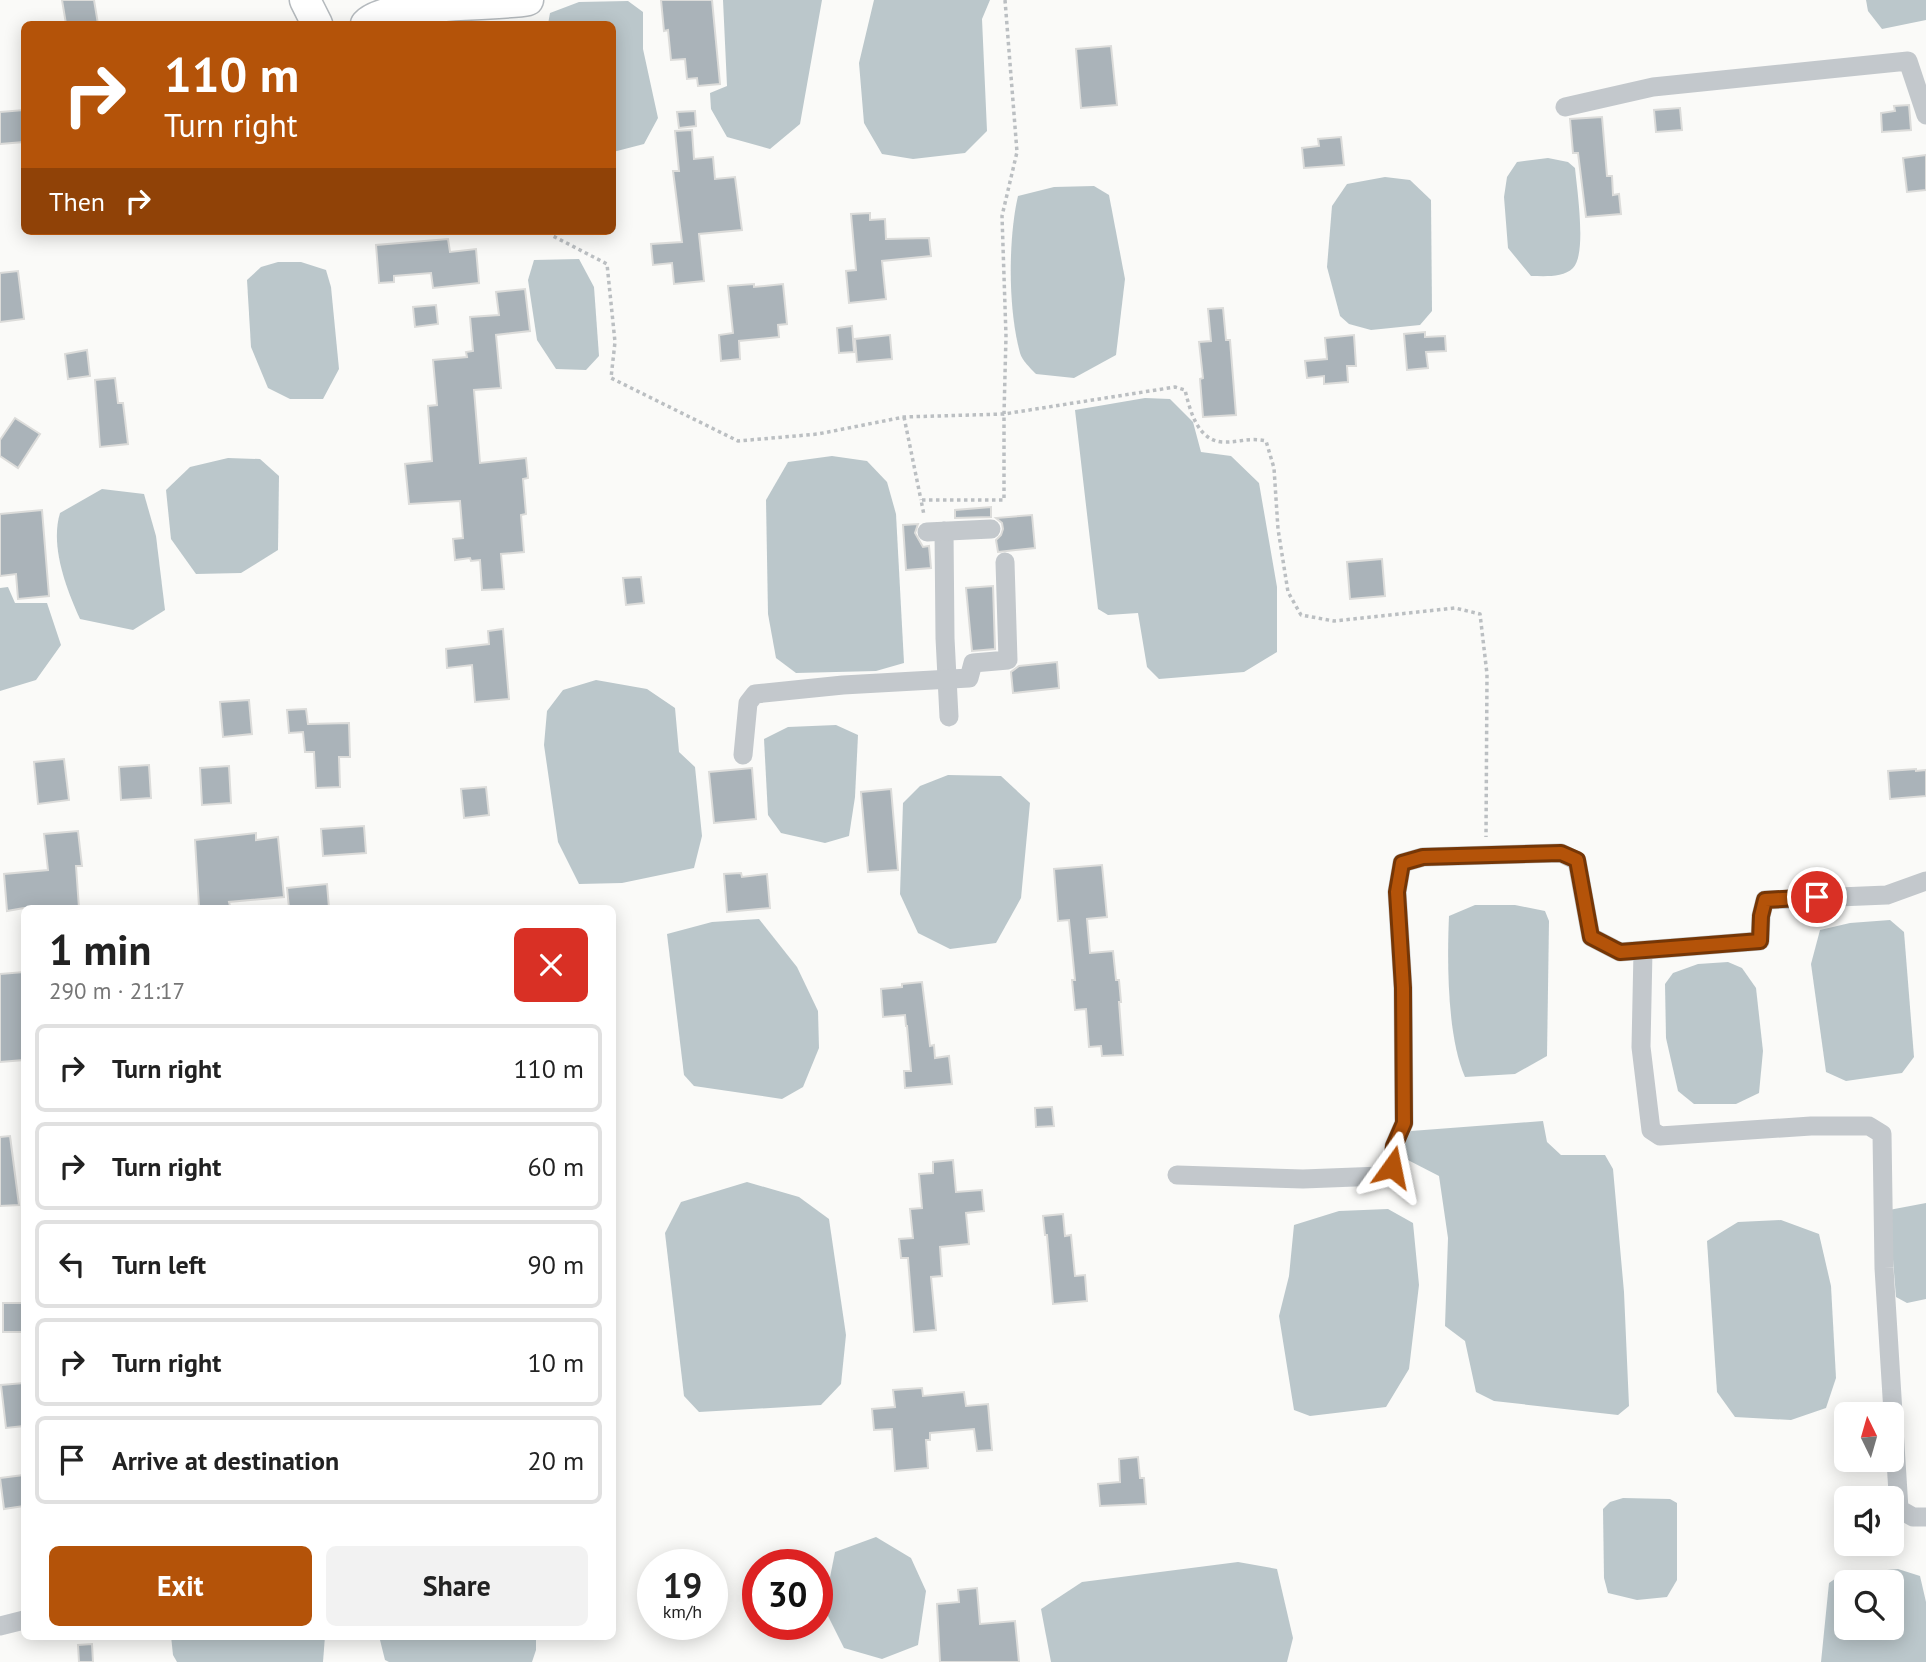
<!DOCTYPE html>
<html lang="en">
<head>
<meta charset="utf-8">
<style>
	:root { --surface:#fff; --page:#f2f2f2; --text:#222; --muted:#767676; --line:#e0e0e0; --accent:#b45309 }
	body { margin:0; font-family:"PT Sans",sans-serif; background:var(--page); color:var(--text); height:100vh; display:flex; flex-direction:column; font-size:26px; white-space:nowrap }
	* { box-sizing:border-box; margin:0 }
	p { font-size:23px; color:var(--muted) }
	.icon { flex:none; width:38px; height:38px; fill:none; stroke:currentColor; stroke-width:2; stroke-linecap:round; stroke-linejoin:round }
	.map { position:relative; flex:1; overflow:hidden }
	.panel { position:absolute; left:21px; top:905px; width:595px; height:735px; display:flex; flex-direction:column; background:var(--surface); border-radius:10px; box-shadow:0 4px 18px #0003 }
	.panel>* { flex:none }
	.top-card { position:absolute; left:21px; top:21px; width:595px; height:214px; border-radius:10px; box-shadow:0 4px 18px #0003; background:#b45309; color:#fff; overflow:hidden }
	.needle { width:46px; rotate:355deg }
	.fabs { position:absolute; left:1834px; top:1402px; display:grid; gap:14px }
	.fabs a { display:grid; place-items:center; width:70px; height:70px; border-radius:10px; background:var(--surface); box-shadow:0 4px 18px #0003; font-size:35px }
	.speed { position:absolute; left:637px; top:1549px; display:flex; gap:14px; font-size:35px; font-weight:700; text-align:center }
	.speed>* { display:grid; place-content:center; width:91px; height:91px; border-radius:50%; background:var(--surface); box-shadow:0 4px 18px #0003; line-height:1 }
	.speed small { font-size:18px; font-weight:400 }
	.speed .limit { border:10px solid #d22; background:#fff; color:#111 }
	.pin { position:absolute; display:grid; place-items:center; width:60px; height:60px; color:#fff; margin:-30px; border:4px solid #fff; border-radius:50%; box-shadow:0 2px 7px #0007 }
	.me { position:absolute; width:77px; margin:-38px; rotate:12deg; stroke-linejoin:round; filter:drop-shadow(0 0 5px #0008) }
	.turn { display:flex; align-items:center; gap:24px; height:147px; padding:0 28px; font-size:32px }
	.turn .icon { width:91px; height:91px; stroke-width:2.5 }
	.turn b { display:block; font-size:49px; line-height:60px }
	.then { display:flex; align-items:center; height:66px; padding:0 28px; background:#0003; gap:14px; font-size:26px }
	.round { display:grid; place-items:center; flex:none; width:74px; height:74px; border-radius:10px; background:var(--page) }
	.head { display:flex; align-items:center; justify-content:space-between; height:119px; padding:0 28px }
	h1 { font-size:42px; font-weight:700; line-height:52px }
	.action { display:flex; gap:14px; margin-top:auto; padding:14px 28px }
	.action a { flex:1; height:80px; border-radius:10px; background:var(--accent); color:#fff; font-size:28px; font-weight:700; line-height:80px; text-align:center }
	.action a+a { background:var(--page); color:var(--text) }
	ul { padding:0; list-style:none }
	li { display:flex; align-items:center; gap:21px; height:88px; margin:0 14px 10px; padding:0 14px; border:4px solid var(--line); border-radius:10px }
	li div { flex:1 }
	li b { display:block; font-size:26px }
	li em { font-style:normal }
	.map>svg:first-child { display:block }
</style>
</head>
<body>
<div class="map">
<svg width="1926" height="1662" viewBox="0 0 1926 1662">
	<rect width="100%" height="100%" fill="#fafaf8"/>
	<g fill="#bbc7cb" fill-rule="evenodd">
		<path d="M 723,0 L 822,0 L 800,124 L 770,149 L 727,137 L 711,109 L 710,93 L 727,86 Z"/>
		<path d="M 874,0 L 990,0 L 982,19 L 987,131 L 965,153 L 913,159 L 882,154 L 864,123 L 859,63 Z"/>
		<path d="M 1866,0 L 1926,0 L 1926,20 L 1882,29 L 1868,11 Z"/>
		<path d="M 628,1 L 643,12 L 643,49 L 658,118 L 644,144 L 613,152 L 612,24 L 548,24 L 550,13 L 579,2 Z"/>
		<path d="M 1548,158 L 1568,162 L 1575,168 C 1577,189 1587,254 1573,268 C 1563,278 1544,276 1531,276 L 1508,248 L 1504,197 L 1507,177 L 1517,162 Z"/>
		<path d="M 1385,177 L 1410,180 L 1431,200 L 1432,311 L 1420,325 L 1371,330 L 1349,324 L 1340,316 L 1327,267 L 1332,206 L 1347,184 Z"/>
		<path d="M 1094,186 L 1109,195 L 1125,279 L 1116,355 L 1074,378 L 1036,374 C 1030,368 1022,360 1020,353 C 1008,310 1008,239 1018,196 L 1054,187 Z"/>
		<path d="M 579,259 L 594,287 L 599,356 L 586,370 L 556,369 L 537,340 L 528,280 L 534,260 Z"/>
		<path d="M 278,262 L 301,262 L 326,270 L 331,287 L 339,369 L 323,399 L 290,399 L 268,388 L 251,347 L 247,280 L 261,267 Z"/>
		<path d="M 1145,398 L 1170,399 L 1193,422 L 1201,452 L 1231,456 L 1259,483 L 1277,587 L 1277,652 L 1244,672 L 1159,679 L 1147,667 L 1138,613 L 1108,615 L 1098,609 L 1075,410 Z"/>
		<path d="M 832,456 L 867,461 L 887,482 L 896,514 L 904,663 L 876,671 L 796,673 L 776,658 L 768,614 L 766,500 L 788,462 Z"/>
		<path d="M 228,458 L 260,459 L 279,476 L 278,550 L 241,573 L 196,574 L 171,539 L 166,490 L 190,467 Z"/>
		<path d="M 102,489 L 144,494 L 156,536 L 165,610 L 133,630 L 80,619 C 66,588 50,546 60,513 Z"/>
		<path d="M 8,587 L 15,603 L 47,603 L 61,645 L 36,680 L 0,691 L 0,588 Z"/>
		<path d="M 596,680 L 647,689 L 675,708 L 679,752 L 695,767 L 702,836 L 694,868 L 622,883 L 579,884 L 558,842 L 544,745 L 547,711 L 563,690 Z"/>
		<path d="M 836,725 L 858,735 L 855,797 L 849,836 L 825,843 L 781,833 L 768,815 L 764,739 L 788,727 Z"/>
		<path d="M 948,775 L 1001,776 L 1030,803 L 1021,898 L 996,943 L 950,949 L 918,933 L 900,894 L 903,803 L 920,786 Z"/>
		<path d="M 1475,905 L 1515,905 L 1545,911 L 1549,921 L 1547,1056 L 1515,1074 L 1465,1077 C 1447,1037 1447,960 1449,916 Z"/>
		<path d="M 759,919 L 797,967 L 818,1011 L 819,1048 L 803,1087 L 782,1099 L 694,1086 L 684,1075 L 667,934 L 712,922 Z"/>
		<path d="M 1890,920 L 1904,932 L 1914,1057 L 1902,1073 L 1846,1081 L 1826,1072 L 1811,964 L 1820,930 L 1850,923 Z"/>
		<path d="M 1728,962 L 1742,968 L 1756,988 L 1763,1051 L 1759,1093 L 1736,1104 L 1694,1104 L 1678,1091 L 1666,1038 L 1665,984 L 1673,973 L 1698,964 Z"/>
		<path d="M 1543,1121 L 1547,1142 L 1561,1155 L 1605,1155 L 1613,1169 L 1624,1292 L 1629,1406 L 1618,1415 L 1494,1401 L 1476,1392 L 1465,1341 L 1445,1326 L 1448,1238 L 1439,1176 L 1404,1158 L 1399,1141 L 1411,1131 Z"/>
		<path d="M 747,1182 L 799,1197 L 829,1219 L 846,1335 L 841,1384 L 821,1405 L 699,1412 L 684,1396 L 665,1233 L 681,1202 Z"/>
		<path d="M 1926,1203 L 1926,1299 L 1907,1303 L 1896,1297 L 1889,1210 Z"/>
		<path d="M 1388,1209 L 1413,1223 L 1419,1285 L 1409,1369 L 1386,1407 L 1310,1416 L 1294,1410 L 1279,1316 L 1289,1276 L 1294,1225 L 1339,1211 Z"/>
		<path d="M 1781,1220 L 1819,1234 L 1831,1286 L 1836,1378 L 1826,1408 L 1791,1420 L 1735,1417 L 1717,1392 L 1707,1241 L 1738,1222 Z"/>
		<path d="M 1623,1498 L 1670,1499 L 1677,1503 L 1677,1580 L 1667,1597 L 1637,1600 L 1608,1593 L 1604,1578 L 1603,1509 L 1610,1502 Z"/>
		<path d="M 876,1537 L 911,1558 L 926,1591 L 918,1645 L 882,1659 L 844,1648 L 824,1608 L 835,1552 Z"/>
		<path d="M 1238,1562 L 1277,1569 L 1293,1638 L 1287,1662 L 1051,1662 L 1041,1609 L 1082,1582 Z"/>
		<path d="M 1898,1569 L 1920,1576 L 1926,1602 L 1926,1662 L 1821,1662 L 1829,1583 L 1842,1574 ZM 1846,1582 L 1892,1582 L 1892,1628 L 1846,1628 Z"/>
		<path d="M 171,1636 L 325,1636 L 323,1662 L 177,1662 L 173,1655 Z"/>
		<path d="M 379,1636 L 536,1636 L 536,1650 L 532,1662 L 389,1662 L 385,1660 Z"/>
	</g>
	<g fill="#aab3b9" stroke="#dcdcda" stroke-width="2">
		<path d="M 62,0 L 94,0 L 98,24 L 66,24 Z"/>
		<path d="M 661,0 L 712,0 L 720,84 L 698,86 L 697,78 L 687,79 L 685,59 L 671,60 L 668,30 L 664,31 Z"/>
		<path d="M 1111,46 L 1117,105 L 1081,108 L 1076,49 Z"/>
		<path d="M 1909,105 L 1911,130 L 1882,132 L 1881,113 L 1895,111 L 1894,106 Z"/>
		<path d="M 1680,108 L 1682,130 L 1656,132 L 1654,110 Z"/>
		<path d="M 24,110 L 24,142 L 0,144 L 0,112 Z"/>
		<path d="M 695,111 L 696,126 L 679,128 L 677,112 Z"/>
		<path d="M 1602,117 L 1607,176 L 1612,176 L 1613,195 L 1619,194 L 1621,214 L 1586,217 L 1578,153 L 1573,153 L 1570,119 Z"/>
		<path d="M 692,130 L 694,159 L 713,157 L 715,179 L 735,177 L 742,230 L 699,234 L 704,281 L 674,284 L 672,263 L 653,265 L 651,244 L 682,242 L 673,171 L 679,171 L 675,131 Z"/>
		<path d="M 1341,137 L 1344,165 L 1304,168 L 1302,148 L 1319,146 L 1318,139 Z"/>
		<path d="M 1926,155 L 1926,190 L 1907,192 L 1903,158 Z"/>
		<path d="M 870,213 L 870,220 L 885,219 L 886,239 L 929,238 L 931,256 L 882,261 L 886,299 L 849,303 L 846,271 L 856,270 L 851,214 Z"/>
		<path d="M 448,239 L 450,252 L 476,249 L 479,283 L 433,288 L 431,273 L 394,276 L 394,282 L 379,283 L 376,245 Z"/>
		<path d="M 18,271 L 24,319 L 0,322 L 0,273 Z"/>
		<path d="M 754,284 L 754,287 L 783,284 L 787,324 L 778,325 L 779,337 L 739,341 L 740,359 L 721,361 L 719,335 L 733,333 L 728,286 Z"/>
		<path d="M 525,289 L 530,331 L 496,335 L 501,388 L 474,390 L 480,463 L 526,458 L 528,478 L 523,479 L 526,514 L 521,515 L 524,552 L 501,554 L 504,589 L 482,590 L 480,560 L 471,561 L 470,558 L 455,560 L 453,539 L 463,538 L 460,501 L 409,504 L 405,464 L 432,461 L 428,406 L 437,405 L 433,360 L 467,357 L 466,352 L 473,351 L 470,317 L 499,315 L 496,292 Z"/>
		<path d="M 436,305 L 438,324 L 415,327 L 413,307 Z"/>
		<path d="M 1223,308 L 1226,340 L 1230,340 L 1236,415 L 1203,417 L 1200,379 L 1203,378 L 1199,342 L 1211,341 L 1208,309 Z"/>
		<path d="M 852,326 L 854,352 L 839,353 L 837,328 Z"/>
		<path d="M 1425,332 L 1425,337 L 1445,336 L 1446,351 L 1426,352 L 1428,368 L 1407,370 L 1404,334 Z"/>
		<path d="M 890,335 L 892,359 L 857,362 L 855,339 Z"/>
		<path d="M 1354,335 L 1356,366 L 1347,366 L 1348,382 L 1324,384 L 1324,376 L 1307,378 L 1305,361 L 1327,359 L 1325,338 Z"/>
		<path d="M 87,350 L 90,376 L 68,379 L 65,354 Z"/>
		<path d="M 115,378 L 118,403 L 123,403 L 128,444 L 100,447 L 95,380 Z"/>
		<path d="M 15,418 L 40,434 L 18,468 L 0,456 L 0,440 Z"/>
		<path d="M 991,507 L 991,517 L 955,518 L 955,510 Z"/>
		<path d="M 42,510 L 49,596 L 18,599 L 16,574 L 0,576 L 0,514 Z"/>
		<path d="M 1032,515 L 1035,548 L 998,552 L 996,540 L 1001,535 L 1003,529 L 1002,523 L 996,518 Z"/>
		<path d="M 918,524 L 915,533 L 923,547 L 929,546 L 931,568 L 906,570 L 903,525 Z"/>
		<path d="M 1382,559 L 1385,596 L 1350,599 L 1347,562 Z"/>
		<path d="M 641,577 L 644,603 L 626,605 L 623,578 Z"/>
		<path d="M 993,586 L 995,649 L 972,651 L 966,588 Z"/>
		<path d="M 503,629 L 509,699 L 475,702 L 472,665 L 447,668 L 446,649 L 489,644 L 488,631 Z"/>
		<path d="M 1057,662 L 1059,688 L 1013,693 L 1011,672 L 1019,666 Z"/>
		<path d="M 249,700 L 252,734 L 223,737 L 220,702 Z"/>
		<path d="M 306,709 L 308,724 L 349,723 L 350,757 L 339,757 L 340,787 L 316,788 L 314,752 L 305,752 L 303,732 L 289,733 L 287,710 Z"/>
		<path d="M 64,759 L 69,800 L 38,804 L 34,762 Z"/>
		<path d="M 149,765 L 151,798 L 121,800 L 119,767 Z"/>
		<path d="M 229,766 L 231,803 L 202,805 L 200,768 Z"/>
		<path d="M 752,768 L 756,819 L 714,823 L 709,772 Z"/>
		<path d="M 1916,769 L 1916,771 L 1926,770 L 1926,796 L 1890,799 L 1888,771 Z"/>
		<path d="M 486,787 L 489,815 L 464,818 L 461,789 Z"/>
		<path d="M 891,789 L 898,870 L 868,872 L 861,792 Z"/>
		<path d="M 364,826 L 366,853 L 323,856 L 321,829 Z"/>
		<path d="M 78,831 L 82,866 L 76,866 L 79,908 L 24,908 L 7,911 L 4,874 L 48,870 L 44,834 Z"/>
		<path d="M 256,833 L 256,840 L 278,837 L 284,897 L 229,902 L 230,906 L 199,907 L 195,840 Z"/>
		<path d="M 1102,865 L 1107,917 L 1087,919 L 1090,953 L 1113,951 L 1116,980 L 1119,980 L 1121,1002 L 1119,1002 L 1123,1055 L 1102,1056 L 1101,1046 L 1089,1047 L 1086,1009 L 1075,1010 L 1072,980 L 1075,980 L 1069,920 L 1058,921 L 1054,869 Z"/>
		<path d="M 741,873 L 742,877 L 767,874 L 770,908 L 727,912 L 724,874 Z"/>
		<path d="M 327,884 L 329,908 L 289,908 L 287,888 Z"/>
		<path d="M 24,972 L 24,1060 L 0,1062 L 0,974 Z"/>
		<path d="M 922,982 L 930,1046 L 934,1045 L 935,1058 L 949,1056 L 952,1084 L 905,1088 L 904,1071 L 911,1071 L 907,1026 L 906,1026 L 905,1015 L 883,1017 L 881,989 L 902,987 L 902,984 Z"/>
		<path d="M 1052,1107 L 1054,1126 L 1036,1127 L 1035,1108 Z"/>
		<path d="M 10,1136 L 19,1205 L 0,1206 L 0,1137 Z"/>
		<path d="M 953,1160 L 956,1192 L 982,1190 L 984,1211 L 966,1213 L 969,1244 L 940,1247 L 942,1276 L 931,1277 L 936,1330 L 914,1332 L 908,1258 L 901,1258 L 899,1239 L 913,1238 L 910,1209 L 922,1208 L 919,1174 L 933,1173 L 933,1162 Z"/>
		<path d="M 1063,1214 L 1065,1236 L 1071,1235 L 1075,1276 L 1085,1275 L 1087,1301 L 1053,1304 L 1047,1235 L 1045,1235 L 1043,1216 Z"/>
		<rect x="3" y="1303" width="21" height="29"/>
		<path d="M 24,1383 L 24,1426 L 6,1428 L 1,1385 Z"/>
		<path d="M 922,1388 L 923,1396 L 964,1392 L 966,1406 L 988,1404 L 992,1450 L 977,1451 L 974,1429 L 930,1433 L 930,1440 L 926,1440 L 928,1468 L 895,1471 L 892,1429 L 874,1430 L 872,1409 L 895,1407 L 893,1390 Z"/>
		<path d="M 1138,1457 L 1140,1478 L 1144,1478 L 1146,1504 L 1100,1506 L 1098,1484 L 1120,1482 L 1119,1459 Z"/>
		<path d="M 24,1475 L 24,1506 L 4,1509 L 0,1478 Z"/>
		<path d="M 977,1588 L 980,1624 L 1015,1621 L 1019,1662 L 940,1662 L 937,1604 L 959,1602 L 958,1590 Z"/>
		<path d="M 92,1644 L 93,1662 L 79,1662 L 78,1645 Z"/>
	</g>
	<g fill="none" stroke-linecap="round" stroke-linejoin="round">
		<g stroke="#b5babe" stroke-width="33">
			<g id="primary">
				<path d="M 305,0 L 317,24"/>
				<path d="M 366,24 C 386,1 495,7 528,0"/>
			</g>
		</g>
		<g stroke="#bbbfc2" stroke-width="3.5" stroke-dasharray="3.5 3.5" stroke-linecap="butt">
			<path d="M 1005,0 L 1017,152 L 1002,216 L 1006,336 L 1004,414 L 1175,387 L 1185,390 C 1190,410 1197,440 1222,442 C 1238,443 1248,437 1266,441 L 1274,468 L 1278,529 L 1288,592 L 1301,615 L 1334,621 L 1455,608 L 1480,614 L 1487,674 L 1486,837"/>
			<path d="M 551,231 L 551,235 L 607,264 L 615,342 L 611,378 L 738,441 L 818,434 L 904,417 L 1004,414 L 1004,500 L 921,500 L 924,515"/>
			<path d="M 904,417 L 921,500"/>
		</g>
		<g stroke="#c3c8cc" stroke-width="19">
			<path d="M 1565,107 L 1653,87 L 1908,61 L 1926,115"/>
			<path d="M 944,531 L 945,638 L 949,717"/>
			<path d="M 927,532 L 991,529"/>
			<path d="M 743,755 L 748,703 L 755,694 L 843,685 L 969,678 L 973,663 L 1008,660 L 1005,562"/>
			<path d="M 1643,951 L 1641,1047 L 1651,1130 L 1660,1136 L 1811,1126 L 1869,1126 L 1882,1134 L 1884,1268 L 1899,1509 L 1913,1517 L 1926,1517"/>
			<path d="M 1177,1175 L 1303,1179 L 1381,1176 L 1392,1167 L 1394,1146 L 1404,1123 L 1403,988 L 1397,892 L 1402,863 L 1423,857 L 1561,853 L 1577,861 L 1591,937 L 1620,952 L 1760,941 L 1761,916 L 1765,900 L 1887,895 L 1926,881"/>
			<path d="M 0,1626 L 24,1620"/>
		</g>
		<use href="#primary" stroke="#fff" stroke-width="30"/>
	</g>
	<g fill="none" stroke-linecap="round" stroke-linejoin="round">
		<g stroke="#753606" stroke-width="18">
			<path id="route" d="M 1392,1167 L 1394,1146 L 1404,1123 L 1403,988 L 1397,892 L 1402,863 L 1423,857 L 1561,853 L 1577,860 L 1591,937 L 1620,952 L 1760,941 L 1761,916 L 1765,900 L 1817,897"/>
		</g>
		<use href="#route" stroke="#b45309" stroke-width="12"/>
	</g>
</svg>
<div class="fabs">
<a><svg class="needle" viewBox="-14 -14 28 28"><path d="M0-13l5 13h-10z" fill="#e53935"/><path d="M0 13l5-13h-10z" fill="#767676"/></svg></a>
<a><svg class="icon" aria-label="sound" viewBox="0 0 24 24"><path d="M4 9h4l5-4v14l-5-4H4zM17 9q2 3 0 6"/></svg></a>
<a><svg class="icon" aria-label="search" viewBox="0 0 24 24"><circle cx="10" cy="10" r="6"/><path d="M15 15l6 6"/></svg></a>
</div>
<div class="speed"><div>19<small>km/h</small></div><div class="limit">30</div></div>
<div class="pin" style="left:1817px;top:897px;background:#d93025"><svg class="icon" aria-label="arrive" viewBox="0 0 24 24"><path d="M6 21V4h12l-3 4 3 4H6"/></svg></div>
<svg class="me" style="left:1392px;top:1167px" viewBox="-20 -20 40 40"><path d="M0-17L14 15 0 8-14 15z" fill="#b45309" stroke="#fff" stroke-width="4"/></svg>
<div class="top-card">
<div class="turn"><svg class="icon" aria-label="right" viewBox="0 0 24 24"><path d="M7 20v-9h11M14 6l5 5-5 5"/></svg><div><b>110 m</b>Turn right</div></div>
<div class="then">Then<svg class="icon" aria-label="right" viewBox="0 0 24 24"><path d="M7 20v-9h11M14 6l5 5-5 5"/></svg></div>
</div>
<section class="panel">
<div class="head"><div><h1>1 min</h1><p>290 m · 21:17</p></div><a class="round" style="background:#d93025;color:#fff"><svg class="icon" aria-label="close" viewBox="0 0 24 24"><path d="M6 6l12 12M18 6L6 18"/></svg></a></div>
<ul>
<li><svg class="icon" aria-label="right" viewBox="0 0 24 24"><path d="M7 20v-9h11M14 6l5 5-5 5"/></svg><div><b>Turn right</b></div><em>110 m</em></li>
<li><svg class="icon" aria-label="right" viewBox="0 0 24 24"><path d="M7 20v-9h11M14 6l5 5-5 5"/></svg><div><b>Turn right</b></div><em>60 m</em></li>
<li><svg class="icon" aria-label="left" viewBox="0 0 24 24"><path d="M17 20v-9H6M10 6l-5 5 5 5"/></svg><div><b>Turn left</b></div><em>90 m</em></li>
<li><svg class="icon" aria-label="right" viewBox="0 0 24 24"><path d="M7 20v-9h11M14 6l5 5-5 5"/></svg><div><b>Turn right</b></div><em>10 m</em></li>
<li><svg class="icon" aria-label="arrive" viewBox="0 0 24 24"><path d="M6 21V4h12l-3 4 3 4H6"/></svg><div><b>Arrive at destination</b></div><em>20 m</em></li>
</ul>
<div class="action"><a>Exit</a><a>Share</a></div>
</section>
</div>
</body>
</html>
